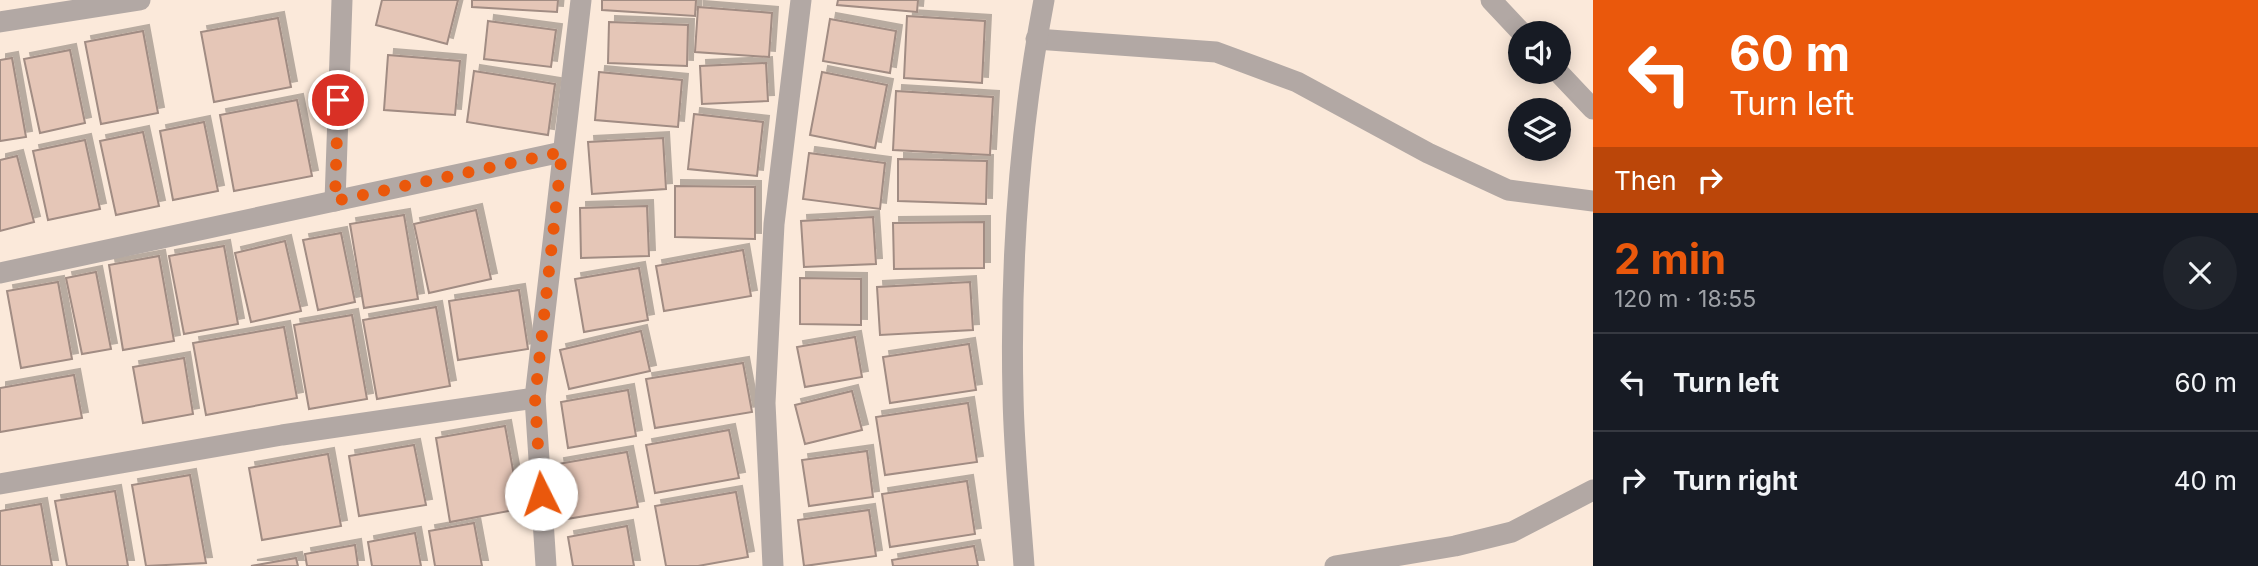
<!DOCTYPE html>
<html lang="en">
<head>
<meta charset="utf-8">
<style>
	:root { --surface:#171b24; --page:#20242c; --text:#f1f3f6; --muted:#9ea1a6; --line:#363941; --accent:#ea580c }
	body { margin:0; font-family:Inter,sans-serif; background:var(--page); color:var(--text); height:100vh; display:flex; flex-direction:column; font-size:26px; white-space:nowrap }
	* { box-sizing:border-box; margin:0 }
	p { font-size:23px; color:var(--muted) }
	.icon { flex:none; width:38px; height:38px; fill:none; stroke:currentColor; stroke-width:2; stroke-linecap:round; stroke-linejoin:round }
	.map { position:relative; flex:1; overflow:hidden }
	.sheet { display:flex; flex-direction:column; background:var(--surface); width:665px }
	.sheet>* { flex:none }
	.guide { background:#ea580c; color:#fff; overflow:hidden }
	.buttons { position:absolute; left:1508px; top:21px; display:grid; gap:14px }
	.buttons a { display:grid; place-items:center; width:63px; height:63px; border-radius:50%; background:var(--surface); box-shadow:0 4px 18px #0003; font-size:35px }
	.pin { position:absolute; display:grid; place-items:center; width:60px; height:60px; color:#fff; margin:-30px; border:4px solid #fff; border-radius:50%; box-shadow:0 2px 7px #0007 }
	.me { position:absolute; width:77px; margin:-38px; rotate:356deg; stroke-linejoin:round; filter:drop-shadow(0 0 5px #0008) }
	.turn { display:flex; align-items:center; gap:24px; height:147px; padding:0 21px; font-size:32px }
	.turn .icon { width:91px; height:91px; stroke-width:2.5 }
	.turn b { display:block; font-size:49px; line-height:60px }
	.then { display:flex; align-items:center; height:66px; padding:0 21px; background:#0003; gap:14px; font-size:26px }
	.round { display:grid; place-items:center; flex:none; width:74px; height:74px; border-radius:37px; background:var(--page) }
	.overview { display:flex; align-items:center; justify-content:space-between; height:119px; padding:0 21px }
	h1 { font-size:42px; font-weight:700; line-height:52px; color:var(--accent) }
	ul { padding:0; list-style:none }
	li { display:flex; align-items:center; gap:21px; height:98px; padding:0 21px; border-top:2px solid var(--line) }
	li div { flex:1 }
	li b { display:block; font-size:26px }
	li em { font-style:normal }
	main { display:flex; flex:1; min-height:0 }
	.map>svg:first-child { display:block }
</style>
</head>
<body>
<main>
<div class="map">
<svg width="1593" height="566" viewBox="0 0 1593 566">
	<defs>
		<filter id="shadow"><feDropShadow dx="6" dy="-6" stdDeviation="0" flood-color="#0004"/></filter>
	</defs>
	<rect width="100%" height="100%" fill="#fbe9da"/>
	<g fill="#e5c6b7" stroke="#a18c83" stroke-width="2" filter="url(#shadow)">
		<path d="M 382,0 L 458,0 L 447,44 L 376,25 Z"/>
		<path d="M 472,0 L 558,0 L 557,12 L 472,7 Z"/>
		<path d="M 602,0 L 696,0 L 695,16 L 602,10 Z"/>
		<path d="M 838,0 L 918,0 L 917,12 L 837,5 Z"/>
		<path d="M 698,7 L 772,13 L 769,57 L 695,52 Z"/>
		<path d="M 907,16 L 985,21 L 982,83 L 904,78 Z"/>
		<path d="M 278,18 L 291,87 L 214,102 L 201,32 Z"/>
		<path d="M 830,19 L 896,31 L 890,73 L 823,61 Z"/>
		<path d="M 488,21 L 556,30 L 551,67 L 484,59 Z"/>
		<path d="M 609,22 L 688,25 L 687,66 L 608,63 Z"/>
		<path d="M 143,31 L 158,113 L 101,124 L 85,42 Z"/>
		<path d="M 70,50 L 85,123 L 40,133 L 24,59 Z"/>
		<path d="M 388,55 L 460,61 L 455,115 L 384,110 Z"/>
		<path d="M 12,58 L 26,137 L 0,141 L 0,60 Z"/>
		<path d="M 766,63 L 768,101 L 702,104 L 700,66 Z"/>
		<path d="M 474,71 L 555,84 L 548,135 L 467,122 Z"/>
		<path d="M 599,72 L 682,80 L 678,127 L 595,120 Z"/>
		<path d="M 822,72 L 887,85 L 875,148 L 810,135 Z"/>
		<path d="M 896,91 L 993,97 L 990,155 L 893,150 Z"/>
		<path d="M 297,100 L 312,176 L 234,191 L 220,115 Z"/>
		<path d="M 694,114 L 763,122 L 757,176 L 688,169 Z"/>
		<path d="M 204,122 L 218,191 L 173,200 L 160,131 Z"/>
		<path d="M 143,132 L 159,206 L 116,215 L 100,141 Z"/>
		<path d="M 663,138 L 666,189 L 592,194 L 588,142 Z"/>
		<path d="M 85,140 L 100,209 L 48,220 L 33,151 Z"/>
		<path d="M 809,153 L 885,163 L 880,209 L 803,199 Z"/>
		<path d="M 17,156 L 34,222 L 0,231 L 0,160 Z"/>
		<path d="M 898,159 L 987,161 L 986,204 L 898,201 Z"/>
		<path d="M 675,186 L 755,187 L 755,239 L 675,237 Z"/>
		<path d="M 647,206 L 649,256 L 581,258 L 580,208 Z"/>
		<path d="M 476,210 L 491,279 L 429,293 L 414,224 Z"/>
		<path d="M 404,215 L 418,299 L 364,308 L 350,224 Z"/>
		<path d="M 873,217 L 876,264 L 804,267 L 801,221 Z"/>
		<path d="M 984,222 L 984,268 L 894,269 L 893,223 Z"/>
		<path d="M 341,233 L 355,302 L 318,310 L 303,240 Z"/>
		<path d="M 285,241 L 301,311 L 251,322 L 235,253 Z"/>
		<path d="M 224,246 L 238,324 L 184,334 L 169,256 Z"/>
		<path d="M 743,250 L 751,296 L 664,311 L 656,266 Z"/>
		<path d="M 159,256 L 174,341 L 123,350 L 109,265 Z"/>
		<path d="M 639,268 L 648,320 L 584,332 L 575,279 Z"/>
		<path d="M 96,272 L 111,349 L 82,354 L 66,278 Z"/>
		<path d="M 800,278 L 861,279 L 861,325 L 800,324 Z"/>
		<path d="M 58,282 L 72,359 L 21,368 L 7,291 Z"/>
		<path d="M 970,282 L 973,330 L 880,335 L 877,287 Z"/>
		<path d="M 519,290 L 528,349 L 458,360 L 449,301 Z"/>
		<path d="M 436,307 L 450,386 L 377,399 L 363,320 Z"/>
		<path d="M 352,315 L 367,399 L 309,409 L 294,325 Z"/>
		<path d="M 284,327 L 297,398 L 206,415 L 193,343 Z"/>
		<path d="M 641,331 L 650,371 L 569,389 L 560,350 Z"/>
		<path d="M 855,337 L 862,377 L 805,387 L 797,347 Z"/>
		<path d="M 969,344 L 976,390 L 890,403 L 883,357 Z"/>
		<path d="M 184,358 L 193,414 L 143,423 L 133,367 Z"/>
		<path d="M 743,363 L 752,412 L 655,428 L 646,379 Z"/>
		<path d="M 74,375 L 82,418 L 0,432 L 0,388 Z"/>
		<path d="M 628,390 L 636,436 L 568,448 L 561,402 Z"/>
		<path d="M 852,391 L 862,430 L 805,444 L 795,405 Z"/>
		<path d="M 968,403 L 977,462 L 885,475 L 876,417 Z"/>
		<path d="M 505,426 L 520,509 L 450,522 L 436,438 Z"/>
		<path d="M 729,430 L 739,478 L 655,493 L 646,445 Z"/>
		<path d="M 414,445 L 426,505 L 359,516 L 349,456 Z"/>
		<path d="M 867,451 L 873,497 L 809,506 L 802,460 Z"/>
		<path d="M 627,452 L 638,507 L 567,519 L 558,464 Z"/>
		<path d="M 328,454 L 341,526 L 262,540 L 249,468 Z"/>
		<path d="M 190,475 L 206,563 L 146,566 L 132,485 Z"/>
		<path d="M 967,481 L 975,534 L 890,547 L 882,494 Z"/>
		<path d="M 115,491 L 128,566 L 67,566 L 55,501 Z"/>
		<path d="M 736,492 L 748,557 L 698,566 L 666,566 L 655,506 Z"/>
		<path d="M 41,504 L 52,566 L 0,566 L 0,511 Z"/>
		<path d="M 869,510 L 876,556 L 804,566 L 798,520 Z"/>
		<path d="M 474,523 L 482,566 L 435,566 L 429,531 Z"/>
		<path d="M 627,526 L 634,566 L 573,566 L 568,537 Z"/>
		<path d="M 415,533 L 421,566 L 372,566 L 368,542 Z"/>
		<path d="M 355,545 L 358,566 L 307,566 L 305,554 Z"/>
		<path d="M 974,546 L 978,566 L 893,566 L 892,560 Z"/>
		<path d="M 296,558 L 298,566 L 251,566 Z"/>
	</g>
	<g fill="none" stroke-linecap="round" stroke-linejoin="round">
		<g stroke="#b2a8a4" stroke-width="21">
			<path d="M 1491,0 L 1522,33"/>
			<path d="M 0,22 L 140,0"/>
			<path d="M 1036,39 L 1216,52 L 1297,82 L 1428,153 L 1508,190 L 1593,201"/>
			<path d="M 1558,72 L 1593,109"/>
			<path d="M 335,201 L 342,0"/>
			<path d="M 0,273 L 562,152"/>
			<path d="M 535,398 L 546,566"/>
			<path d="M 0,484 L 282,435 L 535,398 L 581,0"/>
			<path d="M 773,566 L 765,403 L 774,224 L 801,0"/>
			<path d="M 1024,566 C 1020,510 1014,453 1013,396 C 1010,264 1019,131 1044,0"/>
			<path d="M 1335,566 L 1455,546 L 1512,532 L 1593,490"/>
		</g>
	</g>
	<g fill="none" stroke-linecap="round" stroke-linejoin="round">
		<path stroke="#ea580c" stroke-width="12" stroke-dasharray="0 21.6" d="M 338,100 L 335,201 L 562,152 L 535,398 L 541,494"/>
	</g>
</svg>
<div class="buttons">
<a><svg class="icon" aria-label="sound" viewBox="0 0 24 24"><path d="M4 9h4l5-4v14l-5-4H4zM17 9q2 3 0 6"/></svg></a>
<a><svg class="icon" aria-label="layers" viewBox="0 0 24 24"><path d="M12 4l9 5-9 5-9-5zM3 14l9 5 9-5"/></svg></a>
</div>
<div class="pin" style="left:338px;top:100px;background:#d93025"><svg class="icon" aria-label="arrive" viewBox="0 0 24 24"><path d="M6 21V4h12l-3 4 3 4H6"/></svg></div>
<svg class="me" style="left:541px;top:494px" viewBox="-20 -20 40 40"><circle r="19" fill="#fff"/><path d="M0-13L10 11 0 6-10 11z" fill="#ea580c"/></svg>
</div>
<section class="sheet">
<div class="guide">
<div class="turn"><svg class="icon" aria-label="left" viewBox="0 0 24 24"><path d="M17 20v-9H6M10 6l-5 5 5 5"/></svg><div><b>60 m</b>Turn left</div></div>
<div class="then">Then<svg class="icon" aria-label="right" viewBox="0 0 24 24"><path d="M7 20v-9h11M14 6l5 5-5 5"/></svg></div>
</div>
<div class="overview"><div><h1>2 min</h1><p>120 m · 18:55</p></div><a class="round"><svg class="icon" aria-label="close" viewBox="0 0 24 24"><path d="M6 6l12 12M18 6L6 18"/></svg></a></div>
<ul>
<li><svg class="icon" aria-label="left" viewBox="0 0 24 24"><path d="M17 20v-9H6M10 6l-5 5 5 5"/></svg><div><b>Turn left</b></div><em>60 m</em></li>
<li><svg class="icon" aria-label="right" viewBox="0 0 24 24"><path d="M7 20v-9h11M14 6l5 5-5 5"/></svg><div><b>Turn right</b></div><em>40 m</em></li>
</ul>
</section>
</main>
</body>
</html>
